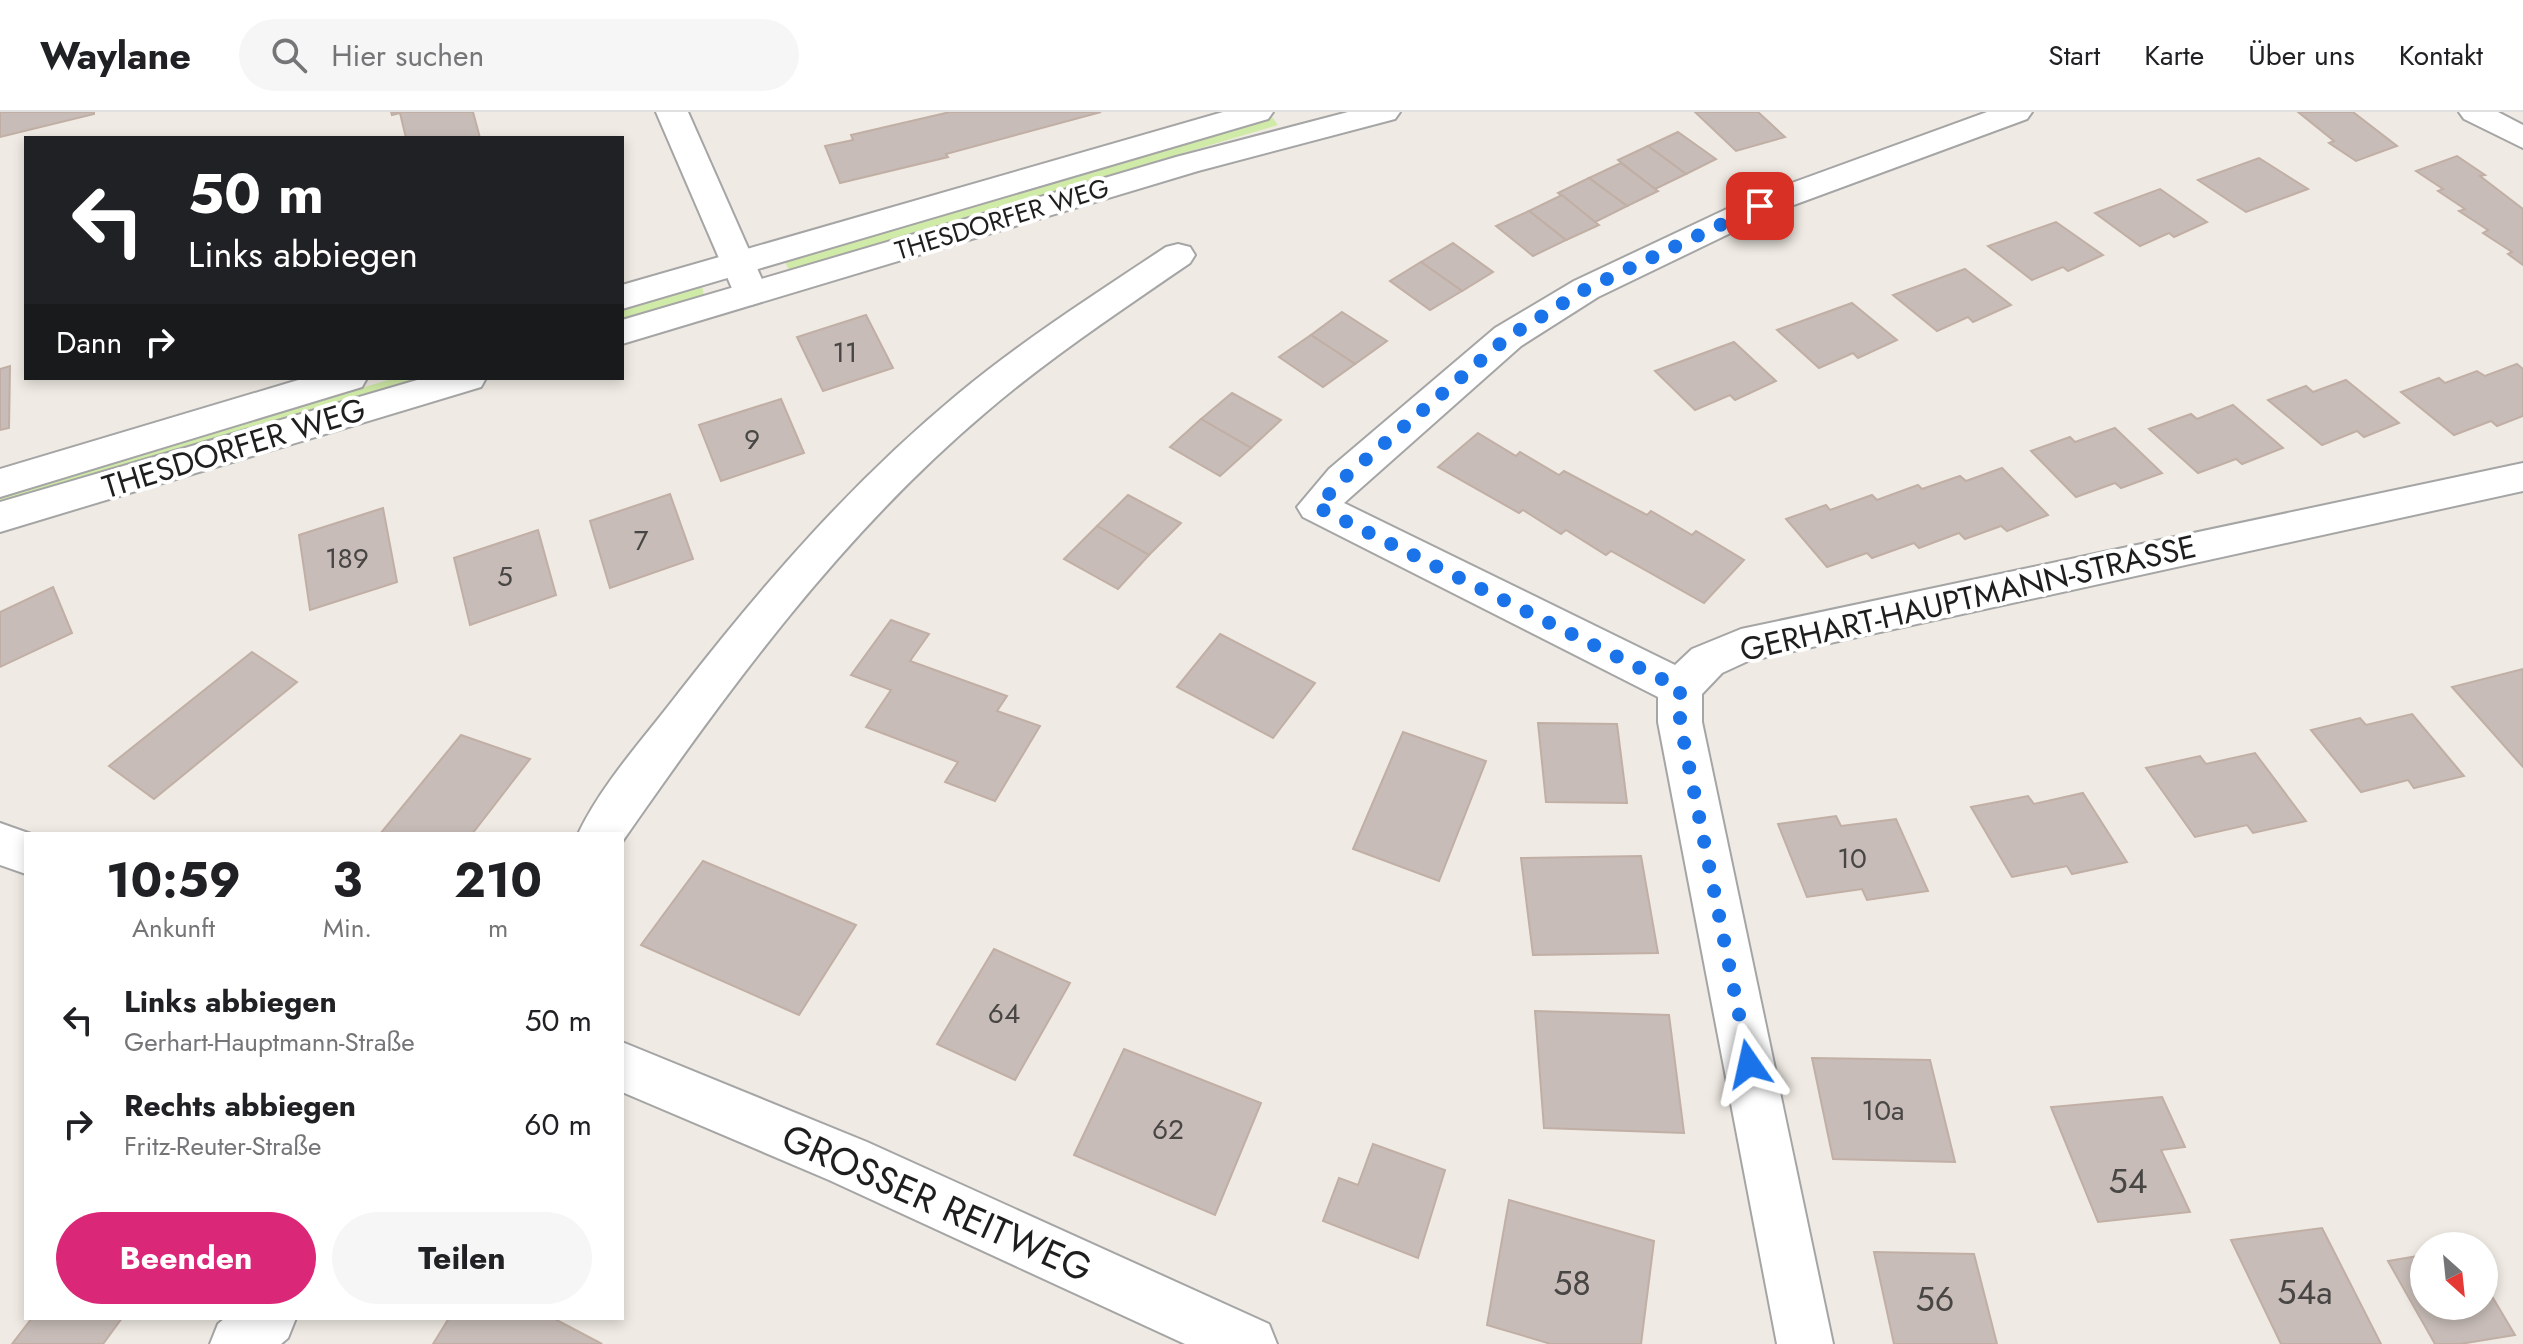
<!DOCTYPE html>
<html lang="de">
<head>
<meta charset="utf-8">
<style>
	:root { --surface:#fff; --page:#f6f6f6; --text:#202124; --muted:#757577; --line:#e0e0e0; --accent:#db2777 }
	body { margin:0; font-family:Jost,sans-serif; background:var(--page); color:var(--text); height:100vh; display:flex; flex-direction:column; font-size:30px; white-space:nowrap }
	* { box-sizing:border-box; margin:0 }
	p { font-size:26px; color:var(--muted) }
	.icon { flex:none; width:44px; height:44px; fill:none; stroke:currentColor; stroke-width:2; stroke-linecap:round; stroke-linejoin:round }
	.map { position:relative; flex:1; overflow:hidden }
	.drawer { position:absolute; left:24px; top:720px; width:600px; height:488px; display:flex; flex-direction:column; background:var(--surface); border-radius:0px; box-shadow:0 4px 12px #0003 }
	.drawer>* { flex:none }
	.guide { position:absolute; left:24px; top:24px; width:600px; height:244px; border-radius:0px; box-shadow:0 4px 12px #0003; background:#202124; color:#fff; overflow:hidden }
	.needle { width:52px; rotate:153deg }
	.tools { position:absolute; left:2410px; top:1120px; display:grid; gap:16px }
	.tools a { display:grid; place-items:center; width:88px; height:88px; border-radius:50%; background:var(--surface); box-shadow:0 4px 12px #0003; font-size:40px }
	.pin { position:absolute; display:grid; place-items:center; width:68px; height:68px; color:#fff; margin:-34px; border-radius:16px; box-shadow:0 4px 12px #0006 }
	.me { position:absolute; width:88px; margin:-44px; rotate:349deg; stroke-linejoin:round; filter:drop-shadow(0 0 6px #0008) }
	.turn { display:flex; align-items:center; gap:28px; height:168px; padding:0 32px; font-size:36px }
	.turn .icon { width:104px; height:104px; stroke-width:2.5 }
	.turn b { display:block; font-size:56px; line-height:68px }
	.then { display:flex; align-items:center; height:76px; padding:0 32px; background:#0003; gap:16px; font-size:30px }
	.eta { display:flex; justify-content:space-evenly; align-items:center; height:136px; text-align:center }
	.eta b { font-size:48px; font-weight:700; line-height:56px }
	.primary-button { display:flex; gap:16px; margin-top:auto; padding:16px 32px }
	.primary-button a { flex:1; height:92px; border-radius:48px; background:var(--accent); color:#fff; font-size:32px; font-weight:700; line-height:92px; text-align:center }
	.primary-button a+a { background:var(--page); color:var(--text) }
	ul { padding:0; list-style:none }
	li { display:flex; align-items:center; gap:24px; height:104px; padding:0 32px }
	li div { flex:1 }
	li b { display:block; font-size:30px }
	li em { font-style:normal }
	header { display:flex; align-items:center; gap:48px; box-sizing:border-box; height:112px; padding:0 40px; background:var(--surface); border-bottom:2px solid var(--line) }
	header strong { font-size:38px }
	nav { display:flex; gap:44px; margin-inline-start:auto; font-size:28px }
	.search { width:560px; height:72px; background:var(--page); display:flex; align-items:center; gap:20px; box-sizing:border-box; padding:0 28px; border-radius:44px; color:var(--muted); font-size:30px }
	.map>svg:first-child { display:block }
</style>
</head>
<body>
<header>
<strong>Waylane</strong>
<div class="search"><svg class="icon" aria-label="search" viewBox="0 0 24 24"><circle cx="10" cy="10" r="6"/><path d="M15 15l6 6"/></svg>Hier suchen</div>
<nav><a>Start</a><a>Karte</a><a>Über uns</a><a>Kontakt</a></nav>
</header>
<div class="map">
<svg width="2523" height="1232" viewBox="0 0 2523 1232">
	<rect width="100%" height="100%" fill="#efeae3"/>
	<g fill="#d0eba7">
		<path d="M 1272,5 L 1278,13 L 789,158 L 784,148 Z"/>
		<path d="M 702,174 L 704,184 L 622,208 L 622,198 Z"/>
		<path d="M 395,266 L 430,266 L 0,395 L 0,384 Z"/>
	</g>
	<g fill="#c7bcb7" stroke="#c1afa5" stroke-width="2">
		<path d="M 0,0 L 94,0 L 94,2 L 0,25 Z"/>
		<path d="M 391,0 L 473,0 L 480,26 L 406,26 L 400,1 L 392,3 Z"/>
		<path d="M 950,0 L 1101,0 L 946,42 L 948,45 L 840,71 L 825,34 L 853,28 L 851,23 Z"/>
		<path d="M 1695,0 L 1758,0 L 1785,25 L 1736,39 Z"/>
		<path d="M 2298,0 L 2353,0 L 2397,34 L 2356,49 L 2329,31 L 2334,29 Z"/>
		<path d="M 1678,20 L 1716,47 L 1686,62 L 1648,34 Z"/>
		<path d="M 1648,34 L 1686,62 L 1655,77 L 1618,48 Z"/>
		<path d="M 2457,44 L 2485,63 L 2480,64 L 2523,97 L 2523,153 L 2508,142 L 2512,140 L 2483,121 L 2488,118 L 2459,99 L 2465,97 L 2438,79 L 2443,77 L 2416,59 Z"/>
		<path d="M 2259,46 L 2308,77 L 2246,100 L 2198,68 Z"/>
		<path d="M 1621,51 L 1655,77 L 1658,79 L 1627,94 L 1589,66 Z"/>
		<path d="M 1589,66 L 1627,94 L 1595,110 L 1558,81 Z"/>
		<path d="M 2160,77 L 2207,110 L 2174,125 L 2169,121 L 2140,134 L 2095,101 Z"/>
		<path d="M 1562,83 L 1595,110 L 1599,113 L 1566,128 L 1529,99 Z"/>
		<path d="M 1529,99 L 1566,128 L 1533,144 L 1496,114 Z"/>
		<path d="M 2056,110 L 2103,143 L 2068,159 L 2063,155 L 2032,168 L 1988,134 Z"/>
		<path d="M 1453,131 L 1493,160 L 1462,179 L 1421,150 Z"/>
		<path d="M 1421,150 L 1462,179 L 1430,198 L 1390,169 Z"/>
		<path d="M 1965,157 L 2011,193 L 1973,210 L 1968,205 L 1937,219 L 1893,183 Z"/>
		<path d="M 1852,191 L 1897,228 L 1858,246 L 1853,241 L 1819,256 L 1777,218 Z"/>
		<path d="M 1342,200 L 1387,229 L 1355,252 L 1311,223 Z"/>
		<path d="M 866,203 L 893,256 L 823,279 L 797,225 Z"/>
		<path d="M 1311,223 L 1355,252 L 1323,275 L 1279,245 Z"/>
		<path d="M 1734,230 L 1776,269 L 1735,288 L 1730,283 L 1695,298 L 1655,259 Z"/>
		<path d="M 2517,252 L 2523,257 L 2523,304 L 2497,314 L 2491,309 L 2454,323 L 2401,280 L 2439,266 L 2445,271 L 2477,259 L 2485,264 Z"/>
		<path d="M 10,254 L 9,316 L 0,318 L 0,257 Z"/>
		<path d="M 2346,268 L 2399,311 L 2364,325 L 2357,319 L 2322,333 L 2268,288 L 2306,274 L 2313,280 Z"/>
		<path d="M 1232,281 L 1281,308 L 1251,336 L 1201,307 Z"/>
		<path d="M 781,287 L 804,341 L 721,369 L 699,313 Z"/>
		<path d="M 2233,293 L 2283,336 L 2242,352 L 2236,347 L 2198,361 L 2149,317 L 2191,302 L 2197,307 Z"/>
		<path d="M 1201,307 L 1251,336 L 1220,364 L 1170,335 Z"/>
		<path d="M 2115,316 L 2162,361 L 2121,376 L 2115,371 L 2076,385 L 2031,339 L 2070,325 L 2075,330 Z"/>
		<path d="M 1478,321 L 1516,344 L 1520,340 L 1559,363 L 1564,359 L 1647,403 L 1651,399 L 1692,423 L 1696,419 L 1744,448 L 1704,491 L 1611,439 L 1606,443 L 1566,418 L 1561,422 L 1523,398 L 1519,401 L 1438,355 Z"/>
		<path d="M 2002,356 L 2048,403 L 2007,419 L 2001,414 L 1965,427 L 1959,421 L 1919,436 L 1914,431 L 1872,446 L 1867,441 L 1827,455 L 1786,407 L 1826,393 L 1830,398 L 1872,383 L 1877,388 L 1918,373 L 1922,377 L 1960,364 L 1966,369 Z"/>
		<path d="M 670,382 L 693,447 L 610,476 L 590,409 Z"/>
		<path d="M 1128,383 L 1181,411 L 1149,443 L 1097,414 Z"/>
		<path d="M 383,396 L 397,470 L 310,498 L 299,423 Z"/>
		<path d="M 1097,414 L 1149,443 L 1118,477 L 1064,447 Z"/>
		<path d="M 538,418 L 556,483 L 470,513 L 454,446 Z"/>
		<path d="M 53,475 L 72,521 L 0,555 L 0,500 Z"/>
		<path d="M 891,508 L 929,522 L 910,549 L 1007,584 L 997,599 L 1040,614 L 995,689 L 945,670 L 958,650 L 866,615 L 891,578 L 851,563 Z"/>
		<path d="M 1220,522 L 1315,571 L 1273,626 L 1177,575 Z"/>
		<path d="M 252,540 L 297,570 L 154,687 L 109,654 Z"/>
		<path d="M 2523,557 L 2523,655 L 2452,575 Z"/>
		<path d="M 2412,602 L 2464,664 L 2414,676 L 2408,668 L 2361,680 L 2311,618 L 2360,606 L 2366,613 Z"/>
		<path d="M 1538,611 L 1617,612 L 1627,691 L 1546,690 Z"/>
		<path d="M 1403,620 L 1486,649 L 1439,769 L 1353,737 Z"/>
		<path d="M 461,623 L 530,647 L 472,722 L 380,722 Z"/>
		<path d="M 2255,641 L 2306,709 L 2253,721 L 2247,713 L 2195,725 L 2146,656 L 2200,644 L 2206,652 Z"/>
		<path d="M 2083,681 L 2127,750 L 2072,762 L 2067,754 L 2012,765 L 1971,695 L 2028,684 L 2034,692 Z"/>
		<path d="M 1836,704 L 1841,714 L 1896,707 L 1928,779 L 1867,788 L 1862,777 L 1807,785 L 1778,712 Z"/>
		<path d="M 1641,744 L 1658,841 L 1533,843 L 1521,746 Z"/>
		<path d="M 703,749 L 856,813 L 799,903 L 641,833 Z"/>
		<path d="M 994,837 L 1070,871 L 1015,968 L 937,932 Z"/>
		<path d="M 1535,899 L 1669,903 L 1684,1021 L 1544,1016 Z"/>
		<path d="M 1124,937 L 1261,991 L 1215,1103 L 1074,1043 Z"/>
		<path d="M 1812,946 L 1930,948 L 1955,1050 L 1833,1047 Z"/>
		<path d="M 2162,985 L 2185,1035 L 2161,1038 L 2190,1100 L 2098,1110 L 2051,995 Z"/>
		<path d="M 1373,1032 L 1445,1058 L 1418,1146 L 1323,1109 L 1339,1066 L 1358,1073 Z"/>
		<path d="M 1509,1088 L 1654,1129 L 1641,1232 L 1551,1232 L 1487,1213 Z"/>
		<path d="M 2322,1116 L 2381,1232 L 2281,1232 L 2231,1128 Z"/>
		<path d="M 1874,1140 L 1974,1142 L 1997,1232 L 1894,1232 Z"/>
		<path d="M 2424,1143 L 2424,1194 L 2484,1194 L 2484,1171 L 2515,1223 L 2460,1232 L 2435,1232 L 2388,1149 Z"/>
		<path d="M 32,1206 L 122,1206 L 103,1232 L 12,1232 Z"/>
		<path d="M 449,1206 L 553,1206 L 602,1232 L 433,1232 Z"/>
	</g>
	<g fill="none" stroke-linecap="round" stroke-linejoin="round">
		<g stroke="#a5a5a5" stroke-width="4">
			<g id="minor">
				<path d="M 656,0 L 688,0 L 768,181 L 763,189 L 751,193 L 739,189 L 734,181 Z"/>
				<path d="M 1987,0 L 2032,0 L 2027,7 L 1772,101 L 1598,185 L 1521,234 L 1344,391 L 1675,553 L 1692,537 L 1741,517 L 2523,351 L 2523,379 L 1748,549 L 1722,561 L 1702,582 L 1702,610 L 1833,1232 L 1777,1232 L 1658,610 L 1658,585 L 1303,405 L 1297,395 L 1329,357 L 1495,216 L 1574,169 L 1748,87 Z"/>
				<path d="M 2459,0 L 2498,0 L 2523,13 L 2523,36 L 2464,7 Z"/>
				<path d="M 1178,132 L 1190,135 L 1195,143 L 1190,151 C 1120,199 1049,246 985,301 C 841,423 729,576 622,730 L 622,722 L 578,722 C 602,671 646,624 680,579 C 763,472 853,369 958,282 C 1023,228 1095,182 1166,135 Z"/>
				<path d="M 0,711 L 31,722 L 26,722 L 26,762 L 0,753 Z"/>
				<path d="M 622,930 L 867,1030 L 1269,1212 L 1277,1232 L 1185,1232 L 829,1068 L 622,980 Z"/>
				<path d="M 225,1206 L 296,1206 L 288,1226 L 281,1232 L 210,1232 L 218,1212 Z"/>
			</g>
		</g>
		<g stroke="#a5a5a5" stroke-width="4">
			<g id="tertiary">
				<path d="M 1223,0 L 1273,0 L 1268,7 L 622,197 L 622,173 Z"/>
				<path d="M 1348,0 L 1400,0 L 1395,7 L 1198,59 L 622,232 L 622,208 L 1176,45 Z"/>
				<path d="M 305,266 L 367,266 L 362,275 L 0,385 L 0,357 Z"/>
				<path d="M 424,266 L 486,266 L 481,275 L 0,420 L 0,390 Z"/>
			</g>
		</g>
		<use href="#minor" fill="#fff" fill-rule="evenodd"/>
		<use href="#tertiary" fill="#fff" fill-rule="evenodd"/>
	</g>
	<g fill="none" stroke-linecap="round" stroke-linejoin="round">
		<path stroke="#1a73e8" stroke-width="14" stroke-dasharray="0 25.2" d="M 1749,952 L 1680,610 L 1680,576 L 1317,395 L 1343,367 L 1508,225 L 1586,177 L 1760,94"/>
	</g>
	<g text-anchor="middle" stroke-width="8" stroke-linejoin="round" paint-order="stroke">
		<g font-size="26" fill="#1e1e1e" stroke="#fff">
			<text transform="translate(1002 107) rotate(-17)" y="9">THESDORFER WEG</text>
		</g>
		<g font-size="28" fill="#484644">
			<text x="845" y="250">11</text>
			<text x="752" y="337">9</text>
			<text x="641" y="438">7</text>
			<text x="347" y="456">189</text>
			<text x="505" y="474">5</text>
			<text x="1852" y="756">10</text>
			<text x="1004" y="911">64</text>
			<text x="1883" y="1008">10a</text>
			<text x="1168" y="1027">62</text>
		</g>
		<g font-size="32" fill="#1e1e1e" stroke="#fff">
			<text transform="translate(234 336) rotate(-17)" y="11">THESDORFER WEG</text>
			<text transform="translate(1968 486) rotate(-13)" y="11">GERHART-HAUPTMANN-STRASSE</text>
		</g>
		<g font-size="34" fill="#484644">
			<text x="2128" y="1081">54</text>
			<text x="1572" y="1183">58</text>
			<text x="2305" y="1192">54a</text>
			<text x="1935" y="1199">56</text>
		</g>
		<g font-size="38" fill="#1e1e1e" stroke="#fff">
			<text transform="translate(937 1091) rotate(24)" y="13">GROSSER REITWEG</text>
		</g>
	</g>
</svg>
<div class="tools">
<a><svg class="needle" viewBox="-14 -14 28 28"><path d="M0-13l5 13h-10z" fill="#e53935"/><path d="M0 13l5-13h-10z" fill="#757577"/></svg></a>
</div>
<div class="pin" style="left:1760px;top:94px;background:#d93025"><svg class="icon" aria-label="arrive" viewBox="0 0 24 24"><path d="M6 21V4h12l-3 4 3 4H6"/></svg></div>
<svg class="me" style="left:1749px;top:952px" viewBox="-20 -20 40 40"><path d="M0-17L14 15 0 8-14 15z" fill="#1a73e8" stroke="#fff" stroke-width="4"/></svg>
<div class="guide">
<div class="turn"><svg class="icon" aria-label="left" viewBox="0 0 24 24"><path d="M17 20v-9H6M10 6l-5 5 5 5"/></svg><div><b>50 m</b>Links abbiegen</div></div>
<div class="then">Dann<svg class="icon" aria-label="right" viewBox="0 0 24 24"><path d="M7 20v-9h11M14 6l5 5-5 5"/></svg></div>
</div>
<section class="drawer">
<div class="eta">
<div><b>10:59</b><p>Ankunft</p></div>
<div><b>3</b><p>Min.</p></div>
<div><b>210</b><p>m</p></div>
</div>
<ul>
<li><svg class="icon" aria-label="left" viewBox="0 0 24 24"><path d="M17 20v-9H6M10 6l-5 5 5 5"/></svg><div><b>Links abbiegen</b><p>Gerhart-Hauptmann-Straße</p></div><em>50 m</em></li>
<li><svg class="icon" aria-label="right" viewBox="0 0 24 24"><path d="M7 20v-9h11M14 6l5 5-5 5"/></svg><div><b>Rechts abbiegen</b><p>Fritz-Reuter-Straße</p></div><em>60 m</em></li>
</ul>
<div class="primary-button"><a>Beenden</a><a>Teilen</a></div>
</section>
</div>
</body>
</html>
